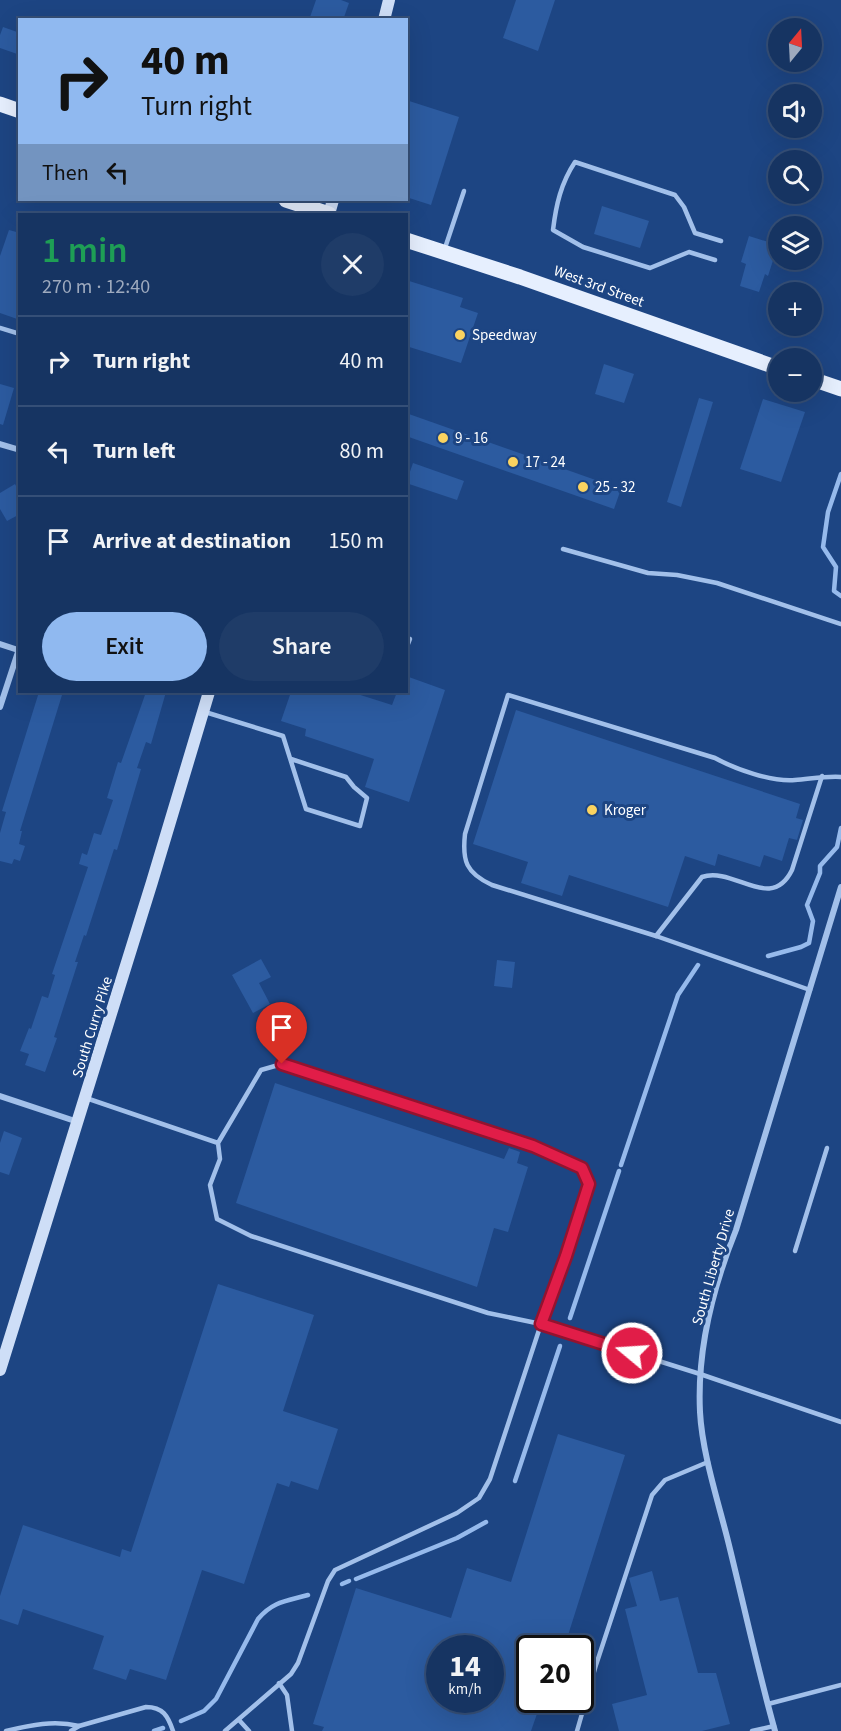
<!DOCTYPE html>
<html lang="en">
<head>
<meta charset="utf-8">
<style>
	:root { --surface:#163462; --page:#1f3c68; --text:#f1f3f6; --muted:#9eaabe; --line:#354f77; --accent:#90b9f0 }
	body { margin:0; font-family:"Source Sans 3",sans-serif; background:var(--page); color:var(--text); height:100vh; display:flex; flex-direction:column; font-size:22px; white-space:nowrap }
	* { box-sizing:border-box; margin:0 }
	p { font-size:20px; color:var(--muted) }
	.icon { flex:none; width:33px; height:33px; fill:none; stroke:currentColor; stroke-width:2; stroke-linecap:round; stroke-linejoin:round }
	.map { position:relative; flex:1; overflow:hidden }
	.side { position:absolute; left:18px; top:213px; width:390px; height:480px; display:flex; flex-direction:column; background:var(--surface); border-radius:0px; box-shadow:0 6px 24px #0002,0 0 0 2px var(--line) }
	.side>* { flex:none }
	.hud { position:absolute; left:18px; top:18px; width:390px; height:183px; border-radius:0px; box-shadow:0 6px 24px #0002,0 0 0 2px var(--line); background:#90b9f0; color:#111; overflow:hidden }
	.needle { width:39px; rotate:18deg }
	.controls { position:absolute; left:768px; top:18px; display:grid; gap:12px }
	.controls a { display:grid; place-items:center; width:54px; height:54px; border-radius:50%; background:var(--surface); box-shadow:0 6px 24px #0002,0 0 0 2px var(--line); font-size:30px }
	.speed { position:absolute; left:426px; top:1635px; display:flex; gap:12px; font-size:30px; font-weight:700; text-align:center }
	.speed>* { display:grid; place-content:center; width:78px; height:78px; border-radius:50%; background:var(--surface); box-shadow:0 6px 24px #0002,0 0 0 2px var(--line); line-height:1 }
	.speed small { font-size:15px; font-weight:400 }
	.speed .limit { border:3px solid #111; border-radius:9px; background:#fff; color:#111 }
	.pin { position:absolute; display:grid; place-items:center; width:51px; height:51px; color:#fff; margin:-62px -26px; border-radius:50% 50% 50% 0; rotate:-45deg; box-shadow:0 0 6px #0007 }
	.pin .icon { rotate:45deg }
	.me { position:absolute; width:66px; margin:-33px; rotate:288deg; stroke-linejoin:round; filter:drop-shadow(0 0 4px #0008) }
	.turn { display:flex; align-items:center; gap:21px; height:126px; padding:0 24px; font-size:27px }
	.turn .icon { width:78px; height:78px; stroke-width:2.5 }
	.turn b { display:block; font-size:42px; line-height:51px }
	.then { display:flex; align-items:center; height:57px; padding:0 24px; background:#0003; gap:12px; font-size:22px }
	.round { display:grid; place-items:center; flex:none; width:63px; height:63px; border-radius:32px; background:var(--page) }
	.summary { display:flex; align-items:center; justify-content:space-between; height:102px; padding:0 24px }
	h1 { font-size:36px; font-weight:600; line-height:45px; color:#1e9e55 }
	.button { display:flex; gap:12px; margin-top:auto; padding:12px 24px }
	.button a { flex:1; height:69px; border-radius:36px; background:var(--accent); color:#111; font-size:24px; font-weight:600; line-height:69px; text-align:center }
	.button a+a { background:var(--page); color:var(--text) }
	ul { padding:0; list-style:none }
	li { display:flex; align-items:center; gap:18px; height:90px; padding:0 24px; border-top:2px solid var(--line) }
	li div { flex:1 }
	li b { display:block; font-size:22px }
	li em { font-style:normal }
	.map>svg:first-child { display:block }
</style>
</head>
<body>
<div class="map">
<svg width="841" height="1731" viewBox="0 0 841 1731">
	<rect width="100%" height="100%" fill="#1d4583"/>
	<g fill="none" stroke-linecap="round" stroke-linejoin="round">
		<g stroke="#96baec" stroke-width="4.5">
			<path d="M 841,474 L 828,512 L 823,547 L 836,567 L 834,591 L 841,596"/>
			<path d="M 768,956 L 801,947 L 809,943 L 813,921 L 807,905 L 820,873 L 820,866 L 837,847 L 841,828"/>
			<path d="M 621,1165 L 678,995 L 698,965"/>
			<path d="M 570,1318 L 619,1171"/>
			<path d="M 515,1481 L 560,1346"/>
			<path d="M 356,1579 L 457,1538 L 486,1522"/>
			<path d="M 342,1584 L 349,1581"/>
			<path d="M 181,1721 L 204,1711 L 216,1699 L 258,1619 C 273,1601 287,1601 308,1595"/>
			<path d="M 154,1731 L 163,1728"/>
		</g>
	</g>
	<g fill="#2c5ba0" fill-rule="evenodd">
		<path d="M 316,0 L 341,0 L 349,3 L 343,20 L 309,20 Z"/>
		<path d="M 516,0 L 555,0 L 538,51 L 503,38 Z"/>
		<path d="M 3,27 L 20,33 L 20,55 L 0,48 L 0,35 Z"/>
		<path d="M 406,100 L 459,117 L 431,205 L 406,197 Z"/>
		<path d="M 602,206 L 649,221 L 640,248 L 594,234 Z"/>
		<path d="M 9,230 L 20,233 L 20,320 L 0,313 L 0,256 Z"/>
		<path d="M 749,236 L 778,245 L 768,276 L 765,274 L 759,292 L 740,286 L 746,264 L 741,262 Z"/>
		<path d="M 406,280 L 463,298 L 460,307 L 478,313 L 461,363 L 406,346 Z"/>
		<path d="M 604,364 L 634,374 L 624,403 L 595,394 Z"/>
		<path d="M 0,384 L 14,388 L 3,425 L 0,424 Z"/>
		<path d="M 699,398 L 713,402 L 681,507 L 667,502 Z"/>
		<path d="M 763,399 L 805,412 L 781,482 L 740,469 Z"/>
		<path d="M 406,413 L 621,489 L 614,509 L 406,436 Z"/>
		<path d="M 413,463 L 464,481 L 457,500 L 406,483 Z"/>
		<path d="M 15,484 L 20,493 L 20,514 L 7,521 L 0,509 L 0,493 Z"/>
		<path d="M 406,676 L 445,690 L 409,802 L 365,787 L 374,759 L 305,736 L 306,729 L 281,721 L 291,692 L 351,692 L 392,705 L 397,692 L 406,692 Z"/>
		<path d="M 39,692 L 52,692 L 62,695 L 20,831 L 22,831 L 19,844 L 25,846 L 20,861 L 14,859 L 12,864 L 0,861 L 0,833 L 6,812 L 2,811 Z"/>
		<path d="M 146,692 L 166,692 L 151,744 L 146,742 L 137,768 L 141,769 L 117,850 L 114,849 L 86,936 L 84,935 L 75,962 L 78,962 L 54,1037 L 57,1038 L 45,1072 L 25,1065 L 29,1054 L 20,1051 L 29,1028 L 31,1029 L 42,996 L 48,998 L 55,975 L 52,974 L 88,867 L 79,864 L 82,853 L 87,855 L 94,833 L 101,835 L 113,800 L 107,798 L 118,762 L 121,763 Z"/>
		<path d="M 516,710 L 800,804 L 796,818 L 803,820 L 797,840 L 789,838 L 782,861 L 764,855 L 760,867 L 718,854 L 715,866 L 685,856 L 668,907 L 569,875 L 562,896 L 521,883 L 528,862 L 473,844 Z"/>
		<path d="M 261,959 L 271,977 L 259,983 L 270,1004 L 253,1013 L 232,975 Z"/>
		<path d="M 497,960 L 515,962 L 512,988 L 494,986 Z"/>
		<path d="M 275,1083 L 504,1159 L 509,1148 L 520,1152 L 517,1163 L 528,1167 L 508,1232 L 494,1228 L 477,1287 L 236,1203 Z"/>
		<path d="M 4,1131 L 22,1138 L 9,1175 L 0,1172 L 0,1143 Z"/>
		<path d="M 218,1284 L 314,1315 L 283,1411 L 338,1429 L 318,1490 L 291,1481 L 289,1487 L 277,1483 L 244,1584 L 202,1570 L 166,1680 L 130,1669 L 126,1680 L 93,1669 L 104,1636 L 23,1609 L 18,1625 L 0,1619 L 0,1596 L 23,1525 L 120,1557 L 122,1549 L 131,1552 Z"/>
		<path d="M 558,1434 L 625,1455 L 564,1648 L 530,1648 L 530,1700 L 548,1700 L 544,1713 L 538,1711 L 531,1731 L 322,1731 L 324,1727 L 313,1724 L 356,1588 L 451,1618 L 467,1568 L 511,1582 ZM 440,1648 L 490,1648 L 490,1700 L 440,1700 Z"/>
		<path d="M 652,1571 L 660,1601 L 678,1597 L 698,1673 L 716,1673 L 730,1724 L 702,1731 L 619,1731 L 612,1704 L 647,1695 L 625,1609 L 637,1606 L 629,1578 Z"/>
	</g>
	<g fill="none" stroke-linecap="round" stroke-linejoin="round">
		<g stroke="#a2c0ea" stroke-width="4.5">
			<path d="M 444,251 L 464,191"/>
			<path d="M 715,260 L 689,252 L 650,268 L 583,247 L 553,230 C 556,205 561,183 575,162 L 675,195 L 684,207 L 695,233 L 721,241"/>
			<path d="M 0,328 L 20,334"/>
			<path d="M 563,549 L 648,573 L 677,575 L 717,583 L 841,624"/>
			<path d="M 406,638 L 410,639 L 406,649"/>
			<path d="M 205,712 L 283,736 L 306,809 L 360,826 L 367,798 L 354,787 L 346,777 L 291,759"/>
			<path d="M 656,936 L 702,877 C 734,866 771,913 792,870 L 822,776"/>
			<path d="M 810,990 L 656,936 L 492,885 C 466,873 462,861 465,834 L 508,695 L 715,758 C 735,769 771,782 795,780 C 810,779 825,776 841,777"/>
			<path d="M 86,1098 L 218,1143 L 220,1159 L 210,1185 L 217,1219 L 251,1236 L 488,1313 L 541,1324 L 566,1255 L 589,1184 L 582,1168 L 533,1146 L 282,1064 L 261,1070 L 218,1143"/>
			<path d="M 795,1251 L 827,1148"/>
			<path d="M 279,1683 L 287,1695 L 292,1731"/>
			<path d="M 768,1704 L 841,1685"/>
			<path d="M 239,1720 L 249,1731"/>
			<path d="M 6,1731 C 31,1725 54,1720 79,1726"/>
			<path d="M 71,1731 L 79,1726 L 146,1707 C 163,1707 168,1716 173,1731"/>
			<path d="M 225,1731 L 291,1674 L 298,1663 L 328,1581 L 335,1570 L 457,1513 L 479,1498 L 490,1479 L 541,1324 L 700,1374 L 841,1422"/>
			<path d="M 577,1731 L 596,1665 L 652,1495 L 665,1480 L 708,1462"/>
			<path d="M 752,1731 L 774,1726"/>
		</g>
		<g stroke="#a2c0ea" stroke-width="6">
			<path d="M 0,444 L 20,450"/>
			<path d="M 0,644 L 18,650"/>
			<path d="M 0,707 L 20,646"/>
			<path d="M 0,1096 L 78,1122"/>
			<path d="M 775,1731 C 757,1667 743,1601 727,1537 C 717,1498 702,1451 700,1412 C 697,1351 713,1287 736,1230 L 841,887"/>
		</g>
		<g stroke="#cedef7" stroke-width="12">
			<path d="M 384,20 L 389,0"/>
			<path d="M 329,214 L 333,200"/>
			<path d="M 0,1370 L 152,882 L 209,692"/>
		</g>
		<g stroke="#e6effe" stroke-width="15">
			<path d="M 0,104 L 20,111"/>
			<path d="M 286,200 L 329,214"/>
			<path d="M 406,240 L 520,277 L 778,368"/>
			<path d="M 812,379 L 841,389"/>
		</g>
	</g>
	<g fill="none" stroke-linecap="round" stroke-linejoin="round">
		<g stroke="#92132f" stroke-width="15">
			<path id="route" d="M 282,1064 L 533,1146 L 582,1168 L 589,1184 L 566,1256 L 541,1324 L 632,1353"/>
		</g>
		<use href="#route" stroke="#e11d48" stroke-width="10"/>
	</g>
	<g fill="#fad360" stroke="#1d4583" stroke-width="2">
		<circle cx="460" cy="335" r="6"/>
		<circle cx="443" cy="438" r="6"/>
		<circle cx="513" cy="462" r="6"/>
		<circle cx="583" cy="487" r="6"/>
		<circle cx="592" cy="810" r="6"/>
	</g>
	<g text-anchor="middle" stroke-width="6" stroke-linejoin="round" paint-order="stroke">
		<g font-size="15" fill="#fff" stroke="#1d4583">
			<text transform="translate(599 286) rotate(20)" y="5">West 3rd Street</text>
			<text transform="translate(92 1027) rotate(-73)" y="5">South Curry Pike</text>
			<text transform="translate(713 1267) rotate(-74)" y="5">South Liberty Drive</text>
		</g>
		<g font-size="15" fill="#fff" stroke="#1d4583" text-anchor="start">
			<text x="472" y="340">Speedway</text>
			<text x="455" y="443">9 - 16</text>
			<text x="525" y="467">17 - 24</text>
			<text x="595" y="492">25 - 32</text>
			<text x="604" y="815">Kroger</text>
		</g>
	</g>
</svg>
<div class="controls">
<a><svg class="needle" viewBox="-14 -14 28 28"><path d="M0-13l5 13h-10z" fill="#e53935"/><path d="M0 13l5-13h-10z" fill="#9eaabe"/></svg></a>
<a><svg class="icon" aria-label="sound" viewBox="0 0 24 24"><path d="M4 9h4l5-4v14l-5-4H4zM17 9q2 3 0 6"/></svg></a>
<a><svg class="icon" aria-label="search" viewBox="0 0 24 24"><circle cx="10" cy="10" r="6"/><path d="M15 15l6 6"/></svg></a>
<a><svg class="icon" aria-label="layers" viewBox="0 0 24 24"><path d="M12 4l9 5-9 5-9-5zM3 14l9 5 9-5"/></svg></a>
<a>+</a>
<a>−</a>
</div>
<div class="speed"><div>14<small>km/h</small></div><div class="limit">20</div></div>
<div class="pin" style="left:282px;top:1064px;background:#d93025"><svg class="icon" aria-label="arrive" viewBox="0 0 24 24"><path d="M6 21V4h12l-3 4 3 4H6"/></svg></div>
<svg class="me" style="left:632px;top:1353px" viewBox="-20 -20 40 40"><circle r="17" fill="#e11d48" stroke="#fff" stroke-width="3"/><path d="M0-11L8 9 0 5-8 9z" fill="#fff"/></svg>
<div class="hud">
<div class="turn"><svg class="icon" aria-label="right" viewBox="0 0 24 24"><path d="M7 20v-9h11M14 6l5 5-5 5"/></svg><div><b>40 m</b>Turn right</div></div>
<div class="then">Then<svg class="icon" aria-label="left" viewBox="0 0 24 24"><path d="M17 20v-9H6M10 6l-5 5 5 5"/></svg></div>
</div>
<section class="side">
<div class="summary"><div><h1>1 min</h1><p>270 m · 12:40</p></div><a class="round"><svg class="icon" aria-label="close" viewBox="0 0 24 24"><path d="M6 6l12 12M18 6L6 18"/></svg></a></div>
<ul>
<li><svg class="icon" aria-label="right" viewBox="0 0 24 24"><path d="M7 20v-9h11M14 6l5 5-5 5"/></svg><div><b>Turn right</b></div><em>40 m</em></li>
<li><svg class="icon" aria-label="left" viewBox="0 0 24 24"><path d="M17 20v-9H6M10 6l-5 5 5 5"/></svg><div><b>Turn left</b></div><em>80 m</em></li>
<li><svg class="icon" aria-label="arrive" viewBox="0 0 24 24"><path d="M6 21V4h12l-3 4 3 4H6"/></svg><div><b>Arrive at destination</b></div><em>150 m</em></li>
</ul>
<div class="button"><a>Exit</a><a>Share</a></div>
</section>
</div>
</body>
</html>
